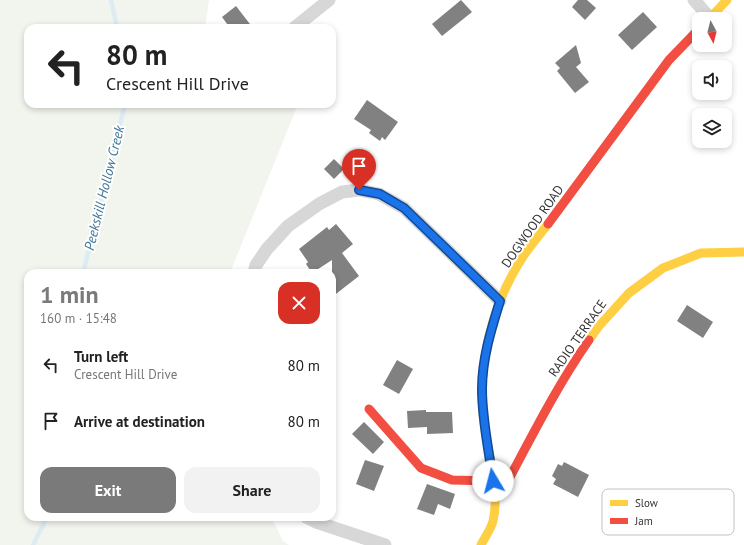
<!DOCTYPE html>
<html lang="en">
<head>
<meta charset="utf-8">
<style>
	:root { --surface:#fff; --page:#f2f2f2; --text:#222; --muted:#767676; --accent:#7a7a7a }
	body { margin:0; font-family:"PT Sans",sans-serif; background:var(--page); color:var(--text); height:100vh; display:flex; flex-direction:column; font-size:15px; white-space:nowrap }
	* { box-sizing:border-box; margin:0 }
	p { font-size:13px; color:var(--muted) }
	.icon { flex:none; width:22px; height:22px; fill:none; stroke:currentColor; stroke-width:2; stroke-linecap:round; stroke-linejoin:round }
	.map { position:relative; flex:1; overflow:hidden }
	.details { position:absolute; left:24px; top:269px; width:312px; height:252px; display:flex; flex-direction:column; background:var(--surface); border-radius:12px; box-shadow:0 2px 6px #0003 }
	.details>* { flex:none }
	.hud { position:absolute; left:24px; top:24px; width:312px; height:84px; border-radius:12px; box-shadow:0 2px 6px #0003; background:#fff; color:var(--text); overflow:hidden }
	.needle { width:26px; rotate:173deg }
	.fabs { position:absolute; left:692px; top:12px; display:grid; gap:8px }
	.fabs a { display:grid; place-items:center; width:40px; height:40px; border-radius:8px; background:var(--surface); box-shadow:0 2px 6px #0003; font-size:20px }
	.pin { position:absolute; display:grid; place-items:center; width:34px; height:34px; color:#fff; margin:-41px -17px; border-radius:50% 50% 50% 0; rotate:-45deg; box-shadow:0 0 4px #0007 }
	.pin .icon { rotate:45deg }
	.me { position:absolute; width:44px; margin:-22px; rotate:352deg; stroke-linejoin:round; filter:drop-shadow(0 0 3px #0008) }
	.turn { display:flex; align-items:center; gap:14px; height:84px; padding:0 16px; font-size:18px }
	.turn .icon { width:52px; height:52px; stroke-width:2.5 }
	.turn b { display:block; font-size:28px; line-height:34px }
	.round { display:grid; place-items:center; flex:none; width:42px; height:42px; border-radius:12px; background:var(--page) }
	.summary { display:flex; align-items:center; justify-content:space-between; height:68px; padding:0 16px }
	h1 { font-size:24px; font-weight:700; line-height:30px; color:var(--accent) }
	.action { display:flex; gap:8px; margin-top:auto; padding:8px 16px }
	.action a { flex:1; height:46px; border-radius:12px; background:var(--accent); color:#fff; font-size:16px; font-weight:700; line-height:46px; text-align:center }
	.action a+a { background:var(--page); color:var(--text) }
	ul { padding:0; list-style:none }
	li { display:flex; align-items:center; gap:12px; height:56px; padding:0 16px }
	li div { flex:1 }
	li b { display:block; font-size:15px }
	li em { font-style:normal }
	.map>svg:first-child { display:block }
</style>
</head>
<body>
<div class="map">
<svg width="744" height="545" viewBox="0 0 744 545">
	<rect width="100%" height="100%" fill="#fff"/>
	<path fill="#f1f5ed" d="M 0,0 L 209,0 L 205,28 L 28,28 L 28,104 L 298,104 L 230,273 L 28,273 L 28,517 L 271,517 L 283,541 L 289,545 L 0,545 Z"/>
	<g fill="none" stroke-linecap="round" stroke-linejoin="round">
		<g stroke="#ddebf3" stroke-width="4.5">
			<path d="M 111,0 L 117,28"/>
			<path d="M 83,273 L 125,104"/>
			<path d="M 33,545 L 47,517"/>
		</g>
	</g>
	<g fill="#818181">
		<path d="M 461,0 L 472,12 L 442,36 L 432,24 Z"/>
		<path d="M 578,0 L 587,0 L 596,8 L 585,20 L 572,7 Z"/>
		<path d="M 236,6 L 253,28 L 230,28 L 222,17 Z"/>
		<path d="M 643,12 L 657,27 L 632,50 L 618,35 Z"/>
		<path d="M 576,45 L 581,63 L 576,67 L 589,82 L 575,93 L 557,71 L 560,68 L 555,63 Z"/>
		<path d="M 367,100 L 398,122 L 385,140 L 382,137 L 380,141 L 369,133 L 371,130 L 354,119 Z"/>
		<path d="M 334,159 L 344,169 L 334,179 L 324,169 Z"/>
		<path d="M 336,224 L 353,244 L 342,253 L 359,276 L 332,297 L 332,260 L 312,273 L 306,264 L 308,262 L 299,249 L 327,227 L 329,230 Z"/>
		<path d="M 687,305 L 713,322 L 703,338 L 677,321 Z"/>
		<path d="M 397,360 L 413,369 L 399,394 L 383,385 Z"/>
		<path d="M 426,410 L 426,412 L 452,412 L 453,433 L 427,434 L 427,427 L 408,428 L 407,411 Z"/>
		<path d="M 364,422 L 384,442 L 373,454 L 352,434 Z"/>
		<path d="M 365,460 L 384,466 L 374,491 L 356,484 Z"/>
		<path d="M 564,462 L 589,475 L 578,497 L 553,484 L 556,479 L 552,476 L 558,464 L 562,466 Z"/>
		<path d="M 427,484 L 455,494 L 450,509 L 438,504 L 434,515 L 417,509 Z"/>
	</g>
	<g fill="none" stroke-linecap="round" stroke-linejoin="round">
		<g stroke="#d7d7d7" stroke-width="13">
			<path d="M 694,0 L 710,18"/>
			<path d="M 294,28 L 329,0"/>
			<path d="M 254,273 L 256,265 L 267,249 L 288,226 L 319,204 L 342,192 L 359,190 L 379,194 L 404,208 L 500,301"/>
			<path d="M 306,517 L 316,522 L 385,545"/>
		</g>
		<g stroke="#ffcf43" stroke-width="9">
			<path d="M 709,19 L 727,0"/>
			<path d="M 589,340 L 599,326 L 629,293 L 663,268 L 701,253 L 744,252"/>
			<path d="M 481,545 C 485,537 491,529 493,521 C 501,487 485,446 483,412 C 479,361 492,307 519,263 C 527,249 538,237 548,224"/>
		</g>
		<g stroke="#f24e42" stroke-width="9">
			<path d="M 548,224 L 669,60 L 699,29"/>
			<path d="M 369,409 L 421,468 L 452,480 L 493,481 L 510,477 C 535,430 559,383 589,340"/>
		</g>
	</g>
	<g fill="none" stroke-linecap="round" stroke-linejoin="round">
		<g stroke="#114b97" stroke-width="10">
			<path id="route" d="M 359,190 L 380,194 L 404,208 L 500,301 C 491,330 482,359 482,389 C 482,420 489,451 493,481"/>
		</g>
		<use href="#route" stroke="#1a73e8" stroke-width="7"/>
	</g>
	<g text-anchor="middle" stroke-width="4" stroke-linejoin="round" paint-order="stroke">
		<g font-size="13" fill="#333" stroke="#fff">
			<text transform="translate(532 226) rotate(-55)" y="5">DOGWOOD ROAD</text>
			<text transform="translate(577 338) rotate(-55)" y="5">RADIO TERRACE</text>
		</g>
		<g font-size="14" font-style="italic" fill="#3f7597" stroke="#fff">
			<text transform="translate(104 188) rotate(-76)" y="5">Peekskill Hollow Creek</text>
		</g>
	</g>
	<rect x="602" y="489" width="132" height="46" rx="6" fill="#fff" stroke="#c2c2c2" stroke-width="1"/>
	<rect x="610" y="500" width="18" height="6" fill="#ffcf43"/>
	<rect x="610" y="518" width="18" height="6" fill="#f24e42"/>
	<g font-size="11" fill="#333">
		<text x="635" y="507">Slow</text>
		<text x="635" y="525">Jam</text>
	</g>
</svg>
<div class="fabs">
<a><svg class="needle" viewBox="-14 -14 28 28"><path d="M0-13l5 13h-10z" fill="#e53935"/><path d="M0 13l5-13h-10z" fill="#767676"/></svg></a>
<a><svg class="icon" aria-label="sound" viewBox="0 0 24 24"><path d="M4 9h4l5-4v14l-5-4H4zM17 9q2 3 0 6"/></svg></a>
<a><svg class="icon" aria-label="layers" viewBox="0 0 24 24"><path d="M12 4l9 5-9 5-9-5zM3 14l9 5 9-5"/></svg></a>
</div>
<div class="pin" style="left:359px;top:190px;background:#d93025"><svg class="icon" aria-label="arrive" viewBox="0 0 24 24"><path d="M6 21V4h12l-3 4 3 4H6"/></svg></div>
<svg class="me" style="left:493px;top:481px" viewBox="-20 -20 40 40"><circle r="19" fill="#fff"/><path d="M0-13L10 11 0 6-10 11z" fill="#1a73e8"/></svg>
<div class="hud">
<div class="turn"><svg class="icon" aria-label="left" viewBox="0 0 24 24"><path d="M17 20v-9H6M10 6l-5 5 5 5"/></svg><div><b>80 m</b>Crescent Hill Drive</div></div>
</div>
<section class="details">
<div class="summary"><div><h1>1 min</h1><p>160 m · 15:48</p></div><a class="round" style="background:#d93025;color:#fff"><svg class="icon" aria-label="close" viewBox="0 0 24 24"><path d="M6 6l12 12M18 6L6 18"/></svg></a></div>
<ul>
<li><svg class="icon" aria-label="left" viewBox="0 0 24 24"><path d="M17 20v-9H6M10 6l-5 5 5 5"/></svg><div><b>Turn left</b><p>Crescent Hill Drive</p></div><em>80 m</em></li>
<li><svg class="icon" aria-label="arrive" viewBox="0 0 24 24"><path d="M6 21V4h12l-3 4 3 4H6"/></svg><div><b>Arrive at destination</b></div><em>80 m</em></li>
</ul>
<div class="action"><a>Exit</a><a>Share</a></div>
</section>
</div>
</body>
</html>
